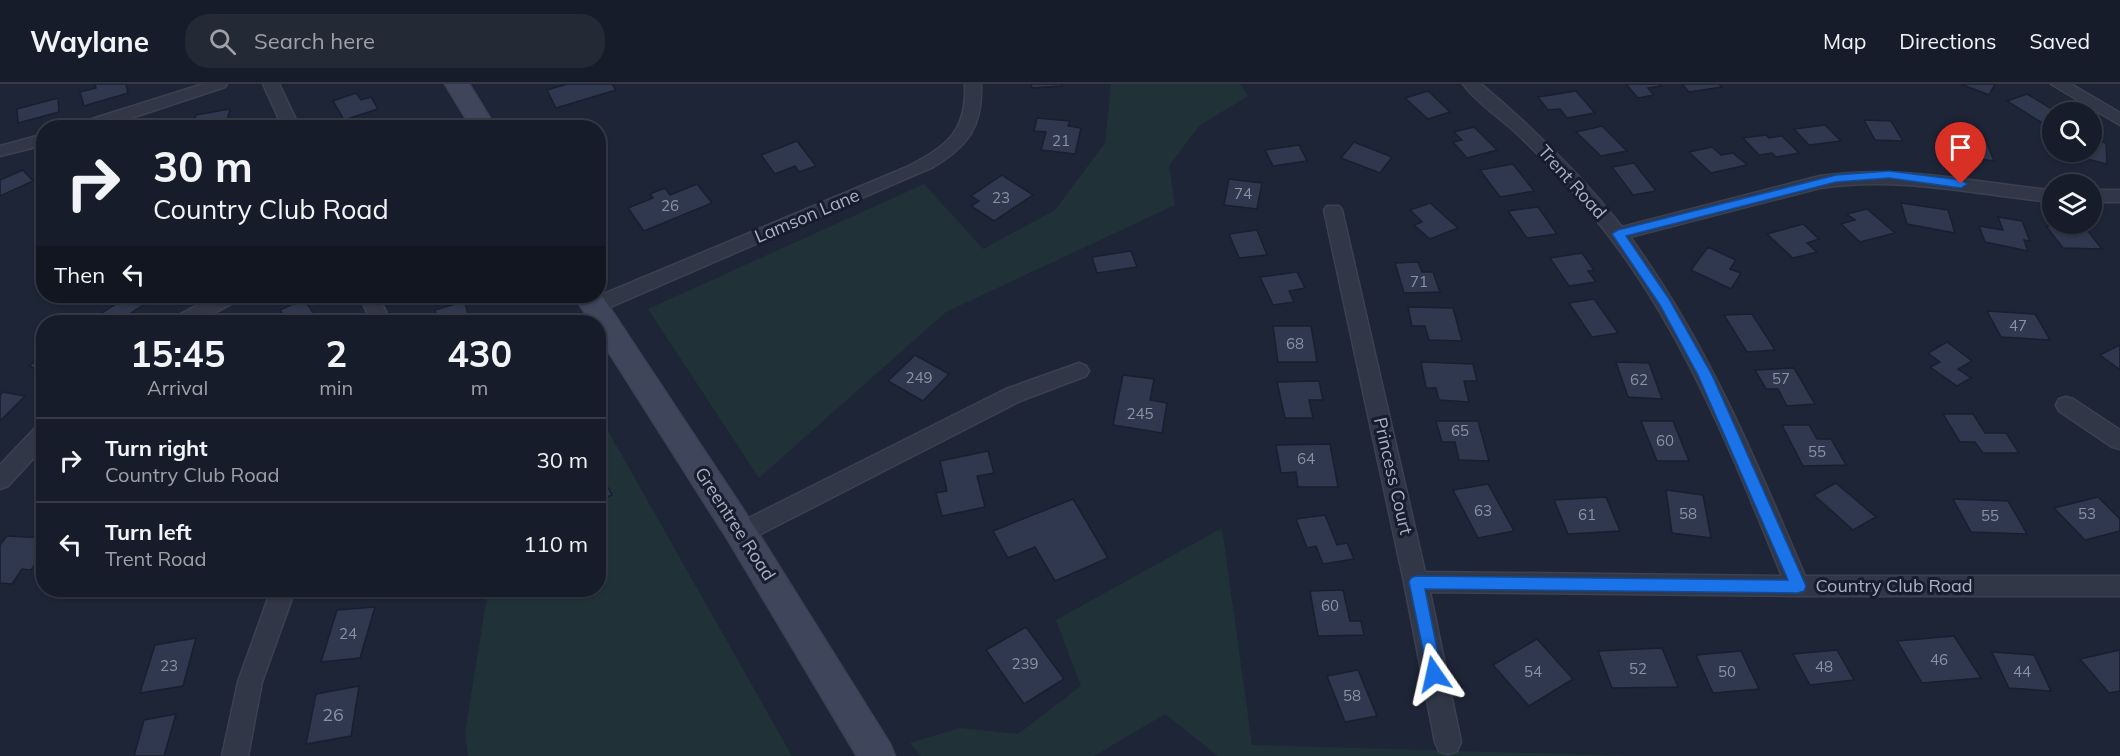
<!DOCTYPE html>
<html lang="en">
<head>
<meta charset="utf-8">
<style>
	:root { --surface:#161c29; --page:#232935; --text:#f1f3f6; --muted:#9ea1a8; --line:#353a46 }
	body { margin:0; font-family:Mulish,sans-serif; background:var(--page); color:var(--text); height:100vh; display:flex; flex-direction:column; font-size:22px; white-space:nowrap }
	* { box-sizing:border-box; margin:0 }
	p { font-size:20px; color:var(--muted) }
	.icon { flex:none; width:33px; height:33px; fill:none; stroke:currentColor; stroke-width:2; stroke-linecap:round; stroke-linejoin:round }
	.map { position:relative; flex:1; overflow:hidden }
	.details { position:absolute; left:36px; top:231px; width:570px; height:282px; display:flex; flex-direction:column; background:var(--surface); border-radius:24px; box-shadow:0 2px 4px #0004,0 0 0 2px var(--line) }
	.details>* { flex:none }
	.top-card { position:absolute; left:36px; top:36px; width:570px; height:183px; border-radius:24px; box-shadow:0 2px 4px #0004,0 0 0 2px var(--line); background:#161c29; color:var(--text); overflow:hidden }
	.tools { position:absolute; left:2042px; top:18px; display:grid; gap:12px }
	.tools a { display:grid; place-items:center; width:60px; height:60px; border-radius:50%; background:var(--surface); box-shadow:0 2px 4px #0004,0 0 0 2px var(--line); font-size:30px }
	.pin { position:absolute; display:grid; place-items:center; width:51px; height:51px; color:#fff; margin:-62px -26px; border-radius:50% 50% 50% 0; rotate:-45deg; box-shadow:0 0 6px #0007 }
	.pin .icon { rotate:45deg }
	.me { position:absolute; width:66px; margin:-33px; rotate:349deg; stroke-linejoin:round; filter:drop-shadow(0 0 4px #0008) }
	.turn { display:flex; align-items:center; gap:21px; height:126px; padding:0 18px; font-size:27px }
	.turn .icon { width:78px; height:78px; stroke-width:2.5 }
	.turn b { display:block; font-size:42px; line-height:51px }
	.then { display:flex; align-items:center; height:57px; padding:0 18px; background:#0003; gap:12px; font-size:22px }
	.eta { display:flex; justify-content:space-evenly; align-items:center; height:102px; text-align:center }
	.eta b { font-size:36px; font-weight:700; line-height:42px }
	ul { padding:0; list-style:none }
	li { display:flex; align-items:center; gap:18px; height:84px; padding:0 18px; border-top:2px solid var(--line) }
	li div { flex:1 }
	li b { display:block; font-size:22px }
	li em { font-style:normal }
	header { display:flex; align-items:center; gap:36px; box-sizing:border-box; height:84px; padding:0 30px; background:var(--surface); border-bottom:2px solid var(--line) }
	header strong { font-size:28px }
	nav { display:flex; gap:33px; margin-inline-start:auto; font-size:21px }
	.search { width:420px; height:54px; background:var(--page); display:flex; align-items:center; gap:15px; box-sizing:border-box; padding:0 21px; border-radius:24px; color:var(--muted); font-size:22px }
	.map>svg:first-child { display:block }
</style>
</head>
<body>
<header>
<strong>Waylane</strong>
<div class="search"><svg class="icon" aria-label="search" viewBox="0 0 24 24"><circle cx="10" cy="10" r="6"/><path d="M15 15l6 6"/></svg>Search here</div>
<nav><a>Map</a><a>Directions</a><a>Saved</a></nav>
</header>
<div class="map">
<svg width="2120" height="672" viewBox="0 0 2120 672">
	<rect width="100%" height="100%" fill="#1e2537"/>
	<g fill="#203238">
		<path d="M 1111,0 L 1240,0 L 1248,12 L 1199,42 L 1169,82 L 1175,121 L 946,228 L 759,394 L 648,225 L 924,100 L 983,165 L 1055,126 L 1105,59 Z"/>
		<path d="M 599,331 L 792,672 L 468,672 L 465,649 L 488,506 L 598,506 Z"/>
		<path d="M 1222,444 L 1252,661 L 1633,672 L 1218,672 L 1165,630 L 1094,672 L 921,672 L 910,659 L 960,644 L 1018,650 L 1081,602 L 1056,536 Z"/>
	</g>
	<g fill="#2f384e" stroke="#191f2e" stroke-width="1.5">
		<path d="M 95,0 L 126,0 L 128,9 L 84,22 L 80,8 L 96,4 Z"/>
		<path d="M 567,0 L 612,0 L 616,6 L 556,24 L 547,6 Z"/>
		<path d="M 1031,0 L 1061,0 L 1062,2 L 1032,4 Z"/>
		<path d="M 1626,0 L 1659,0 L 1661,2 L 1648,4 L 1654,11 L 1638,14 Z"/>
		<path d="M 1682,0 L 1719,0 L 1722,3 L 1689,8 Z"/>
		<path d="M 1961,0 L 1995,0 L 1989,11 Z"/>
		<path d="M 1428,7 L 1450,28 L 1428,35 L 1405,14 Z"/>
		<path d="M 1576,7 L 1595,29 L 1567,34 L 1560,25 L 1548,26 L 1538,13 Z"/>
		<path d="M 356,9 L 361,16 L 371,13 L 378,25 L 344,36 L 333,17 Z"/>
		<path d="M 2027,10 L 2057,28 L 2052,28 L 2052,37 L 2044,40 L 2007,17 Z"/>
		<path d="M 58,14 L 59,28 L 18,39 L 17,25 Z"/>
		<path d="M 230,25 L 226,40 L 192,44 L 196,31 Z"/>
		<path d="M 1037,34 L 1070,37 L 1068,42 L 1081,44 L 1075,70 L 1041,66 L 1046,48 L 1034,47 Z"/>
		<path d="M 1864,36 L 1891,37 L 1903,57 L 1875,56 Z"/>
		<path d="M 1825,41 L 1841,57 L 1809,61 L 1794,45 Z"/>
		<path d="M 1602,42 L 1627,67 L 1601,72 L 1576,48 Z"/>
		<path d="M 1474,43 L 1497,66 L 1467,74 L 1453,58 L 1462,56 L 1454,48 Z"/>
		<path d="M 1942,48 L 1985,54 L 1994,77 L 1951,71 Z"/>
		<path d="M 1766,51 L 1769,54 L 1782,52 L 1799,69 L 1776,73 L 1772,69 L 1759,71 L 1743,54 Z"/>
		<path d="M 2091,55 L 2106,59 L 2107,80 L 2066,70 L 2066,68 L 2091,68 Z"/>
		<path d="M 797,57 L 816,82 L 799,88 L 795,82 L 775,90 L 761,71 Z"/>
		<path d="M 1354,58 L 1392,73 L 1380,89 L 1341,74 Z"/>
		<path d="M 1299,61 L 1307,77 L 1273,82 L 1265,66 Z"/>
		<path d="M 1712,63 L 1721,71 L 1733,69 L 1747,81 L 1711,89 L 1689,68 Z"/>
		<path d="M 1634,79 L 1656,107 L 1633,111 L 1612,83 Z"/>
		<path d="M 1513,80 L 1534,107 L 1500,113 L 1480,86 Z"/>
		<path d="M 23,86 L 33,97 L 0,112 L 0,96 Z"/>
		<path d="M 1002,91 L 1033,111 L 994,137 L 971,122 L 979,117 L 971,112 Z"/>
		<path d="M 1229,95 L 1262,99 L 1257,125 L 1224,121 Z"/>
		<path d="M 697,100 L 712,119 L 644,147 L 628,124 L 653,114 L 650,110 L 665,104 L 670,111 Z"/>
		<path d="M 1430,119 L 1458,144 L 1430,155 L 1414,141 L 1422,138 L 1410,126 Z"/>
		<path d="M 1901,119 L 1948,126 L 1955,149 L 1907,140 Z"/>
		<path d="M 1538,123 L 1557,150 L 1527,154 L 1508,127 Z"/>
		<path d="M 1867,125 L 1895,149 L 1860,158 L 1841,140 L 1855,136 L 1847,130 Z"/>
		<path d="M 1998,133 L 2022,137 L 2030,157 L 2024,156 L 2028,167 L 1985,158 L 1979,142 L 2003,146 Z"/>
		<path d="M 1803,140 L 1819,155 L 1807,159 L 1817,168 L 1793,174 L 1767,150 Z"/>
		<path d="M 2046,142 L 2084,142 L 2102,165 L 2063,164 Z"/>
		<path d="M 1257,146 L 1267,171 L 1239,174 L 1229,150 Z"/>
		<path d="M 1708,163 L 1736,176 L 1730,185 L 1741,189 L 1731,205 L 1691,186 Z"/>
		<path d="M 1131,167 L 1137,183 L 1097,189 L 1092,173 Z"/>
		<path d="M 1582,169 L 1594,186 L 1588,187 L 1596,198 L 1569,202 L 1550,174 Z"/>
		<path d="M 1418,178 L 1422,188 L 1433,188 L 1440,208 L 1404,209 L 1395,179 Z"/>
		<path d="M 1297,188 L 1305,204 L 1289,207 L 1294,218 L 1273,221 L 1260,193 Z"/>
		<path d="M 128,212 L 141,212 L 150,217 L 117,238 L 95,238 L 91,236 Z"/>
		<path d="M 304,215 L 319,238 L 288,238 L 280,226 Z"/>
		<path d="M 1594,215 L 1618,249 L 1592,253 L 1569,219 Z"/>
		<path d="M 465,217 L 469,238 L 438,238 L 435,226 Z"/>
		<path d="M 1408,223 L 1453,224 L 1462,257 L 1429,256 L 1425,242 L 1412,242 Z"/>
		<path d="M 1987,227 L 2035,230 L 2050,256 L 2001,253 Z"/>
		<path d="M 1752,230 L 1775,266 L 1747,268 L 1724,231 Z"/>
		<path d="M 1273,242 L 1311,242 L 1317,278 L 1278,278 Z"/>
		<path d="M 1947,258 L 1972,277 L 1958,285 L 1971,294 L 1957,302 L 1930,283 L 1940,278 L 1928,269 Z"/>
		<path d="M 2120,261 L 2120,286 L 2100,271 Z"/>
		<path d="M 44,271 L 44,288 L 29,282 Z"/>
		<path d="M 915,271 L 949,290 L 923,317 L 888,297 Z"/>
		<path d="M 1421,278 L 1473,280 L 1477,297 L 1464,297 L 1469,318 L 1439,316 L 1436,304 L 1426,304 Z"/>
		<path d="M 1616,278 L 1649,279 L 1662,315 L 1628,313 Z"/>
		<path d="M 1794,284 L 1815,320 L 1787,322 L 1778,305 L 1766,305 L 1755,286 Z"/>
		<path d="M 1123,291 L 1154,295 L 1150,316 L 1167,319 L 1162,349 L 1113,341 Z"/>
		<path d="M 1319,297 L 1323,316 L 1309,316 L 1313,334 L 1285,334 L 1277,298 Z"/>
		<path d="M 3,308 L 25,312 L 0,337 L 0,311 Z"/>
		<path d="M 1943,330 L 1973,330 L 1985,349 L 2006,349 L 2019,369 L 1983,369 L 1975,358 L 1960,358 Z"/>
		<path d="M 1436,337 L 1478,337 L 1489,377 L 1459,376 L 1455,358 L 1442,358 Z"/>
		<path d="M 1641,337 L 1673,337 L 1689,377 L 1657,377 Z"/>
		<path d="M 1782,341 L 1809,341 L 1817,355 L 1831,355 L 1846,381 L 1803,382 Z"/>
		<path d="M 1330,360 L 1338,403 L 1298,403 L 1296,388 L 1281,389 L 1276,361 Z"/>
		<path d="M 988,367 L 994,389 L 977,392 L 985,423 L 942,432 L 936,409 L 947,407 L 940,377 Z"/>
		<path d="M 598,386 L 612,411 L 598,417 Z"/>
		<path d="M 1836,399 L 1876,433 L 1853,446 L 1814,411 Z"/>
		<path d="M 1488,400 L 1514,447 L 1478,454 L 1453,406 Z"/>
		<path d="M 1666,406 L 1703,411 L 1711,454 L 1672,449 Z"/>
		<path d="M 1606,413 L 1620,447 L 1568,450 L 1554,416 Z"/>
		<path d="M 2098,413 L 2120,435 L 2120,447 L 2085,456 L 2054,424 Z"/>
		<path d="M 1073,415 L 1108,474 L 1055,497 L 1035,463 L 1008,474 L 993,447 Z"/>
		<path d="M 1953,415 L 2008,417 L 2027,450 L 1971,448 Z"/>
		<path d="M 1325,431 L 1337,461 L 1347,459 L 1354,475 L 1323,480 L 1316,462 L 1307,464 L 1296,435 Z"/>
		<path d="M 7,452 L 44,454 L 44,468 L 31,486 L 22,485 L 12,500 L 0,499 L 0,461 Z"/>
		<path d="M 188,506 L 222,506 L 220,509 L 186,510 Z"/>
		<path d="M 1343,506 L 1350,537 L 1361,537 L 1364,551 L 1318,552 L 1310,507 Z"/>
		<path d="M 375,523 L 360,574 L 321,578 L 337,526 Z"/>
		<path d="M 1026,543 L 1064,595 L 1024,620 L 986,566 Z"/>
		<path d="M 1954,552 L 1981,594 L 1922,599 L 1897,557 Z"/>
		<path d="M 196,554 L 183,602 L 140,609 L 155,561 Z"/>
		<path d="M 1537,555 L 1573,595 L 1529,622 L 1493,581 Z"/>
		<path d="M 1662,564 L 1678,603 L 1612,604 L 1598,567 Z"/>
		<path d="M 1837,566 L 1854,596 L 1810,601 L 1793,570 Z"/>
		<path d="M 2120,566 L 2120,607 L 2109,609 L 2080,575 Z"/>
		<path d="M 1741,567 L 1759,605 L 1713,609 L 1696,571 Z"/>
		<path d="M 1992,568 L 2034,571 L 2051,607 L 2009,604 Z"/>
		<path d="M 1358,586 L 1377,632 L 1345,638 L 1327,592 Z"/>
		<path d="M 359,602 L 351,652 L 306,660 L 316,610 Z"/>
		<path d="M 176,630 L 164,672 L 134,672 L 144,636 Z"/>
	</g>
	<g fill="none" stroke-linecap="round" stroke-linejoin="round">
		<g stroke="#3b4151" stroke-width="3">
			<g id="street">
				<path d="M 203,0 L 227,0 L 225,3 L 101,44 L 74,44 L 76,40 Z"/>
				<path d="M 263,0 L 279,0 L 300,44 L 283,44 Z"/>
				<path d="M 965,0 L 981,0 C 983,42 968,62 933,83 L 601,227 L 594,229 L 587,227 L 584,222 L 587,217 L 907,83 C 947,62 967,48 965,0 Z"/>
				<path d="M 1463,0 L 1481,0 C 1532,43 1580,90 1622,143 L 1820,92 C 1900,80 1973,99 2052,106 L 2052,118 C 1973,110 1900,92 1820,104 L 1630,153 C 1706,257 1755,374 1805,492 L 2120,492 L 2120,512 L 1798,512 L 1430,508 L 1461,658 L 1457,667 L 1448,670 L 1439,667 L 1435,658 L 1404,498 L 1324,126 L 1327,122 L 1339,122 L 1342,126 L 1425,488 L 1782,492 C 1731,367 1681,239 1594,133 C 1569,102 1542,73 1513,46 C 1497,32 1475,17 1463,0 Z"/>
				<path d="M 2051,0 L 2071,0 L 2120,29 L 2120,41 Z"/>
				<path d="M 44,50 L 44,61 L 0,72 L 0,62 Z"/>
				<rect x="2091" y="106" width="29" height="12"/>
				<path d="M 215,212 L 240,212 L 237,217 L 197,238 L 172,238 L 175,233 Z"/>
				<path d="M 360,212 L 378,212 L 391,238 L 371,238 Z"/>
				<path d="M 1079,279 L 1086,282 L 1089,287 L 1086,292 L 1020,317 L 749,456 L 741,458 L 733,456 L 730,449 L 733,442 L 1006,305 Z"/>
				<path d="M 2066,313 L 2073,315 L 2120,346 L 2120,365 L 2112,363 L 2059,327 L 2056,321 L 2059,315 Z"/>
				<path d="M 44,340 L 44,363 L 8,402 L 0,405 L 0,381 L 37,342 Z"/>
				<path d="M 271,506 L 295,506 L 262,598 L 248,672 L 222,672 L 238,598 Z"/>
			</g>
		</g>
		<g stroke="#3b4151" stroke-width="3">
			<g id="secondary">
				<path d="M 445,0 L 469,0 L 496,44 L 472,44 Z"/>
				<path d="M 598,206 L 752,439 L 890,660 L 895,672 L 857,672 L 730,459 L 598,251 L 598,238 L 591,238 L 574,212 L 598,212 Z"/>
			</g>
		</g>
		<use href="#street" fill="#313747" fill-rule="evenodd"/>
		<use href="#secondary" fill="#3f455b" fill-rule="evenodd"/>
	</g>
	<path fill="#1a73e8" stroke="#114b97" stroke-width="1.5" d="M 1889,87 L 1961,96 L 1967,100 L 1961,104 L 1889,94 L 1836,98 L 1626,152 L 1669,215 L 1712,291 L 1806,502 L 1804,507 L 1798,509 L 1425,505 L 1442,590 L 1440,595 L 1434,597 L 1429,595 L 1409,498 L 1411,494 L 1416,492 L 1788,496 L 1698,291 L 1660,221 L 1612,150 L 1618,146 L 1836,91 Z"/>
	<g text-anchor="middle" stroke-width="6" stroke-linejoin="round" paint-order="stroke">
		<g font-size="15" fill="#8a91a5">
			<text x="1061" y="62">21</text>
			<text x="1243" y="115">74</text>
			<text x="1001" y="119">23</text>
			<text x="670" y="127">26</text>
			<text x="1419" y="203">71</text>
			<text x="2018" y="247">47</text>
			<text x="1295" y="265">68</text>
			<text x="919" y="299">249</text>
			<text x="1781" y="300">57</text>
			<text x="1639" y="301">62</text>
			<text x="1140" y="335">245</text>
			<text x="1460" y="352">65</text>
			<text x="1665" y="362">60</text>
			<text x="1817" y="373">55</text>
			<text x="1306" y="380">64</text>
			<text x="1483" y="432">63</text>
			<text x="1688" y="435">58</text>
			<text x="2087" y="435">53</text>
			<text x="1587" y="436">61</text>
			<text x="1990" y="437">55</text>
			<text x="1330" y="527">60</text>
			<text x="348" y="555">24</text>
			<text x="1939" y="581">46</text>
			<text x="1025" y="585">239</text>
			<text x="169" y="587">23</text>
			<text x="1824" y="588">48</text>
			<text x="1638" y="590">52</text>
			<text x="1533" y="593">54</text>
			<text x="1727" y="593">50</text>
			<text x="2022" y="593">44</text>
			<text x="1352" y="617">58</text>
		</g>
		<g font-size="18" fill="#abb1c5" stroke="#171d2c">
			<text transform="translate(1572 98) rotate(48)" y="6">Trent Road</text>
			<text transform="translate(807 132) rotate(-23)" y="6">Lamson Lane</text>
			<text transform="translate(1393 392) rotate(77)" y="6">Princess Court</text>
			<text transform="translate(735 440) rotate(57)" y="6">Greentree Road</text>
			<text x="1894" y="508">Country Club Road</text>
		</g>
		<g font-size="18" fill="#8a91a5">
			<text x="333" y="637">26</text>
		</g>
	</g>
</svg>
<div class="tools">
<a><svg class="icon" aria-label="search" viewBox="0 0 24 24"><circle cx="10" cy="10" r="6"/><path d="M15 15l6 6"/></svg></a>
<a><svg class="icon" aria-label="layers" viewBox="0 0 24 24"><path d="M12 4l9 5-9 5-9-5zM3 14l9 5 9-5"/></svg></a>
</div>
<div class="pin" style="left:1961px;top:100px;background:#d93025"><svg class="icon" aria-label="arrive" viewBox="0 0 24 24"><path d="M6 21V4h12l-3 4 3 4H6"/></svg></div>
<svg class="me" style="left:1434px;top:590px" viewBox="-20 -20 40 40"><path d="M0-17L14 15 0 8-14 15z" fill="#1a73e8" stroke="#fff" stroke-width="4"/></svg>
<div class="top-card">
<div class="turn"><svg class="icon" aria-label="right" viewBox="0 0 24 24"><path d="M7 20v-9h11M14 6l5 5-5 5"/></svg><div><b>30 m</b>Country Club Road</div></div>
<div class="then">Then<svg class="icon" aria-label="left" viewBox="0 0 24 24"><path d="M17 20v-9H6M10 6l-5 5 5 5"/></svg></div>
</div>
<section class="details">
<div class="eta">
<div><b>15:45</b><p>Arrival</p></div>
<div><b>2</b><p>min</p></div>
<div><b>430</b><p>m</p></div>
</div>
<ul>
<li><svg class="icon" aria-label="right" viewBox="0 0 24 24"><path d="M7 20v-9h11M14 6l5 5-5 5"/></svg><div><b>Turn right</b><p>Country Club Road</p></div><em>30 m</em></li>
<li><svg class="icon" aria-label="left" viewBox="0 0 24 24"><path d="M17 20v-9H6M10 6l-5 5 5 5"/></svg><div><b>Turn left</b><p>Trent Road</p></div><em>110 m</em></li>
</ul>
</section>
</div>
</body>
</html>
